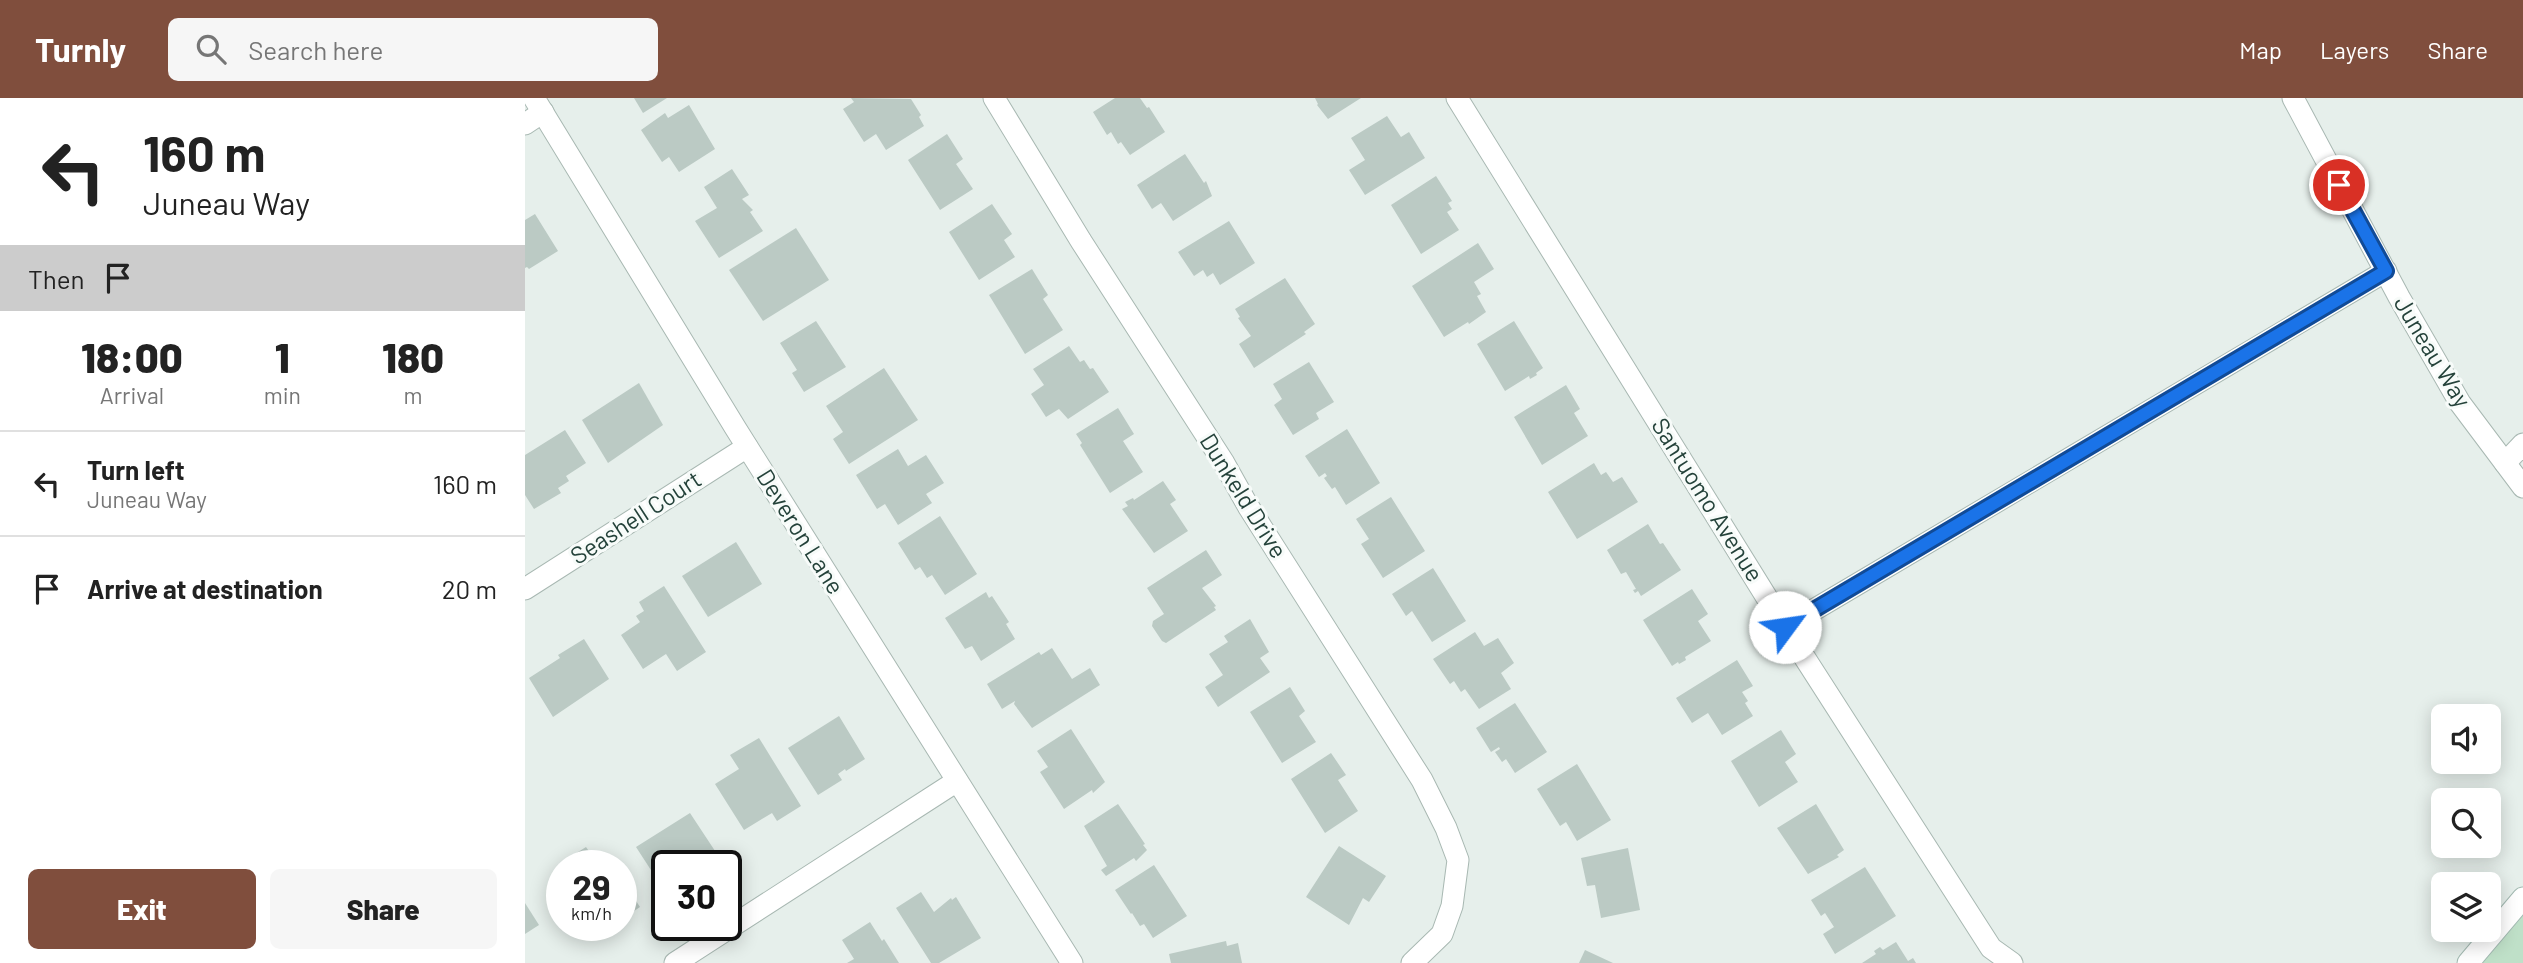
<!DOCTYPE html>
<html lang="en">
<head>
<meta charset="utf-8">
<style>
	:root { --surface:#fff; --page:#f6f6f6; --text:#222; --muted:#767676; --line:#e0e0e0; --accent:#804e3d }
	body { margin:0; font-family:Barlow,sans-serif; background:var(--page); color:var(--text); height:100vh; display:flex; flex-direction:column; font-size:26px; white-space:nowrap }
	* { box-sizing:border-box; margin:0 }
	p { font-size:23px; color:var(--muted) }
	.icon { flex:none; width:38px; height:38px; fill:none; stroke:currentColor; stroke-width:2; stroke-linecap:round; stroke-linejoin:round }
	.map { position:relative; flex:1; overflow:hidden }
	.panel { display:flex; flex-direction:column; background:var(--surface); width:525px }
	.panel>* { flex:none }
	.hud { background:#fff; color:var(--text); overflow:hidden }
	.tools { position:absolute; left:1906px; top:606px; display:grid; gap:14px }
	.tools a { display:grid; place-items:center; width:70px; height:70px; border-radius:10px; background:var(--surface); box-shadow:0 4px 18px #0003; font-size:35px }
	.speed { position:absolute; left:21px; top:752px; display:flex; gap:14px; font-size:35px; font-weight:700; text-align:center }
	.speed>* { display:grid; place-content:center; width:91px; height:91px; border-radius:50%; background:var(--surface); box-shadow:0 4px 18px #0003; line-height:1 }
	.speed small { font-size:18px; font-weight:400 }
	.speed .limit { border:4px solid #111; border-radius:10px; background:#fff; color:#111 }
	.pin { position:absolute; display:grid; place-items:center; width:60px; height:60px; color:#fff; margin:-30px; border:4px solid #fff; border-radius:50%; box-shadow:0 2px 7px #0007 }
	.me { position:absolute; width:77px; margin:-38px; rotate:59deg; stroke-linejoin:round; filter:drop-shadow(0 0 5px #0008) }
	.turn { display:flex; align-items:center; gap:24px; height:147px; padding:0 28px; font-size:32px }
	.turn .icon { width:91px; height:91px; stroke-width:2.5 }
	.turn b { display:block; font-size:49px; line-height:60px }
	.then { display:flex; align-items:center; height:66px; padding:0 28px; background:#0003; gap:14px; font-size:26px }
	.eta { display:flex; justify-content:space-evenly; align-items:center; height:119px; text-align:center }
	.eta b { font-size:42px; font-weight:800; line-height:49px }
	.primary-button { display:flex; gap:14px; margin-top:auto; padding:14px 28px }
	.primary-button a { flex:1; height:80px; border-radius:10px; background:var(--accent); color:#fff; font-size:28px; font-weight:800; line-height:80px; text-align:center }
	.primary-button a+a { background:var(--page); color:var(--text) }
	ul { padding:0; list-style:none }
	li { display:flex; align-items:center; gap:21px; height:105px; padding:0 28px; border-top:2px solid var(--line) }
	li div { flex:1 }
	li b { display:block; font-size:26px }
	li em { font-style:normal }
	header { display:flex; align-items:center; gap:42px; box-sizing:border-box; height:98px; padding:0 35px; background:var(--accent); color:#fff }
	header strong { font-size:33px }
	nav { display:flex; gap:38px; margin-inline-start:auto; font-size:24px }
	.search { width:490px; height:63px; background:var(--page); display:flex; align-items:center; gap:18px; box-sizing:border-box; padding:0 24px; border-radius:10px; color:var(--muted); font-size:26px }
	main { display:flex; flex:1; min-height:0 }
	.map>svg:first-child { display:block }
</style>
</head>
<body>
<header>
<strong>Turnly</strong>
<div class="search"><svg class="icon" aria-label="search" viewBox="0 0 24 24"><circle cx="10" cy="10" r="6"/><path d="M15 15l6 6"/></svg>Search here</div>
<nav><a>Map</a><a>Layers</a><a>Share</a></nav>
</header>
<main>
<section class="panel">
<div class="hud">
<div class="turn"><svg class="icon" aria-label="left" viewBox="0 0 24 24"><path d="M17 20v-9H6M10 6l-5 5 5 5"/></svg><div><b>160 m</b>Juneau Way</div></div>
<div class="then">Then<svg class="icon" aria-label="arrive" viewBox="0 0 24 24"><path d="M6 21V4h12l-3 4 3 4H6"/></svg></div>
</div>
<div class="eta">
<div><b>18:00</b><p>Arrival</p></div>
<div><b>1</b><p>min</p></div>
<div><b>180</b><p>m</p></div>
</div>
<ul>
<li><svg class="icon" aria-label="left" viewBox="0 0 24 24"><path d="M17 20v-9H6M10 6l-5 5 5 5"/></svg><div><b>Turn left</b><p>Juneau Way</p></div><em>160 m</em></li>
<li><svg class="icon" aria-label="arrive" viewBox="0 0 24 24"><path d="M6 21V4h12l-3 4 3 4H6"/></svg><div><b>Arrive at destination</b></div><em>20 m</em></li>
</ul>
<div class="primary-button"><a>Exit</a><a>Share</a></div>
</section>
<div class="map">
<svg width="1998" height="865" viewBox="0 0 1998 865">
	<rect width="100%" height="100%" fill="#e6efeb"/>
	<path fill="#bfe0c8" d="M 1998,800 L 1998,865 L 1943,865 Z"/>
	<g fill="#bbcac4">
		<path d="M 109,0 L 142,0 L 118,15 Z"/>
		<path d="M 326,0 L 386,1 L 396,17 L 394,19 L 399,28 L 361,52 L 351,36 L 339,44 L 318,11 L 329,4 Z"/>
		<path d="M 590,0 L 615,0 L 622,10 L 624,9 L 640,34 L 605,57 L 596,44 L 593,46 L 586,34 L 582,37 L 568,14 Z"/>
		<path d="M 790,0 L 836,0 L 803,21 L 792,7 L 793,6 Z"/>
		<path d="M 164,7 L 190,51 L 154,74 L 144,59 L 137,64 L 116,32 L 140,15 L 143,20 Z"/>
		<path d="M 862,18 L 876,39 L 884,34 L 900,60 L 840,97 L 824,72 L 840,62 L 826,40 Z"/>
		<path d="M 422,36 L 438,61 L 431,66 L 448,91 L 415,112 L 383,62 Z"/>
		<path d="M 660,56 L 679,85 L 681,83 L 687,98 L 648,123 L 636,105 L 627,111 L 612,87 Z"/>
		<path d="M 207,71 L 224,97 L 217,101 L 228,112 L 225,114 L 238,133 L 194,160 L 170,123 L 192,110 L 179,89 Z"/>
		<path d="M 911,78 L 927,103 L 923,105 L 927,111 L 922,114 L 934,132 L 896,156 L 866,107 Z"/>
		<path d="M 467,106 L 487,136 L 479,142 L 490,159 L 454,182 L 424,134 Z"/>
		<path d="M 10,116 L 33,153 L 4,171 L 2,169 L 0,170 L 0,122 Z"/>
		<path d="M 704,123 L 730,165 L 695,187 L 688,175 L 682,179 L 678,172 L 669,178 L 653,154 Z"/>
		<path d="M 271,130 L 304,182 L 238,223 L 204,172 Z"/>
		<path d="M 953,145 L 969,171 L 949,184 L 956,196 L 952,198 L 961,214 L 944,226 L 943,224 L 919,239 L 887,188 Z"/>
		<path d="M 507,171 L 523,197 L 518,201 L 538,232 L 500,256 L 464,197 Z"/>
		<path d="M 760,180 L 790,226 L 779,234 L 781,236 L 729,270 L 714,246 L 726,238 L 713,220 L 715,219 L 710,211 Z"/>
		<path d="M 291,223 L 321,269 L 279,294 L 267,275 L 272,272 L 255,245 Z"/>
		<path d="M 989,223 L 1018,270 L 1011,275 L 1012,277 L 1005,281 L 1004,278 L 980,293 L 952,246 Z"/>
		<path d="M 544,248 L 555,264 L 559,262 L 565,271 L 568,270 L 584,294 L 543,321 L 534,311 L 521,319 L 506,296 L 519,287 L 508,271 Z"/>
		<path d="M 784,264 L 809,304 L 791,315 L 794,321 L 768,337 L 749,307 L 757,301 L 748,286 Z"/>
		<path d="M 359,270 L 393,322 L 324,366 L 308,341 L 318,334 L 301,308 Z"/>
		<path d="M 114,285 L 138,327 L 83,365 L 57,322 Z"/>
		<path d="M 1041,287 L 1055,311 L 1049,315 L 1063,338 L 1017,367 L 989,319 Z"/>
		<path d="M 593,310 L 609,336 L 598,343 L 618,374 L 585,395 L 555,347 L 557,345 L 551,336 Z"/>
		<path d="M 822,331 L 855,385 L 821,407 L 810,389 L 807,391 L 799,380 L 802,378 L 800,375 L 794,379 L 780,358 Z"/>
		<path d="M 40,332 L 61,365 L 41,378 L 44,383 L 33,390 L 36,395 L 9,411 L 0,397 L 0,357 Z"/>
		<path d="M 373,351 L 383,368 L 401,357 L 419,385 L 401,396 L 407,405 L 373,427 L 360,406 L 352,411 L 331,377 Z"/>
		<path d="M 1069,365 L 1076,377 L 1081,374 L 1088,384 L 1097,379 L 1113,404 L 1052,441 L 1023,394 Z"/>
		<path d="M 638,383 L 651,402 L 645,406 L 663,433 L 629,455 L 597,411 L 603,408 L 600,404 L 608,400 L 609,402 Z"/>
		<path d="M 866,399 L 900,453 L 858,480 L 836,446 L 844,441 L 831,421 Z"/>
		<path d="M 415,418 L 452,476 L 420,497 L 407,477 L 402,480 L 395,469 L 390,472 L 373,445 Z"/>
		<path d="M 1123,426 L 1135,446 L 1138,445 L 1156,472 L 1116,498 L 1113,493 L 1110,495 L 1108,492 L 1111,491 L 1101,474 L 1096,476 L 1082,452 Z"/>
		<path d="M 211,444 L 237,486 L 183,519 L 157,478 Z"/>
		<path d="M 681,452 L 697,477 L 677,490 L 691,508 L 689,509 L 691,512 L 641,545 L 637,543 L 627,528 L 628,523 L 639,516 L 622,490 Z"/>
		<path d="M 908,470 L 941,523 L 907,544 L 887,513 L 881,518 L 867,496 Z"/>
		<path d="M 139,488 L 181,554 L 152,573 L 141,556 L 118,571 L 96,537 L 115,524 L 111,518 L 119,513 L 114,504 Z"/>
		<path d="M 1167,491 L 1183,516 L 1173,523 L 1186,543 L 1160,559 L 1161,562 L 1154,566 L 1153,564 L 1147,568 L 1118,522 Z"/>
		<path d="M 461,494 L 464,500 L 467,498 L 484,524 L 481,526 L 490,541 L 456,563 L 447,548 L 440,551 L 420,520 Z"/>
		<path d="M 725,521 L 744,554 L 735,560 L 745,574 L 693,609 L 680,589 L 698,577 L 684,556 L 703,544 L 699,538 Z"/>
		<path d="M 950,534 L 959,548 L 973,540 L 989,565 L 976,575 L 986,591 L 954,611 L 940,591 L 936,594 L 929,583 L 925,586 L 908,561 Z"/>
		<path d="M 59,541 L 84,581 L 28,619 L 4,580 L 35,560 L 33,557 Z"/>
		<path d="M 527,550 L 547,581 L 565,570 L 575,587 L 507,630 L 489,606 L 490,603 L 477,611 L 462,586 L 514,554 L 516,557 Z"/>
		<path d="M 1212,562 L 1228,588 L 1217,594 L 1223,603 L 1220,605 L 1228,618 L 1197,637 L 1183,615 L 1167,625 L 1151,600 Z"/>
		<path d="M 765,589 L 780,613 L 774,618 L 791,644 L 757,665 L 725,614 Z"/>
		<path d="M 990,605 L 1022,654 L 990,675 L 981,661 L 977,664 L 970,654 L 975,651 L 974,649 L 966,654 L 951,630 Z"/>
		<path d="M 314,618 L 340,661 L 321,673 L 320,671 L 313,676 L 317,682 L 293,697 L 263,650 Z"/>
		<path d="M 546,631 L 580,684 L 568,695 L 567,692 L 539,711 L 515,674 L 523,669 L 512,653 Z"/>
		<path d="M 1256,632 L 1271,656 L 1260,664 L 1273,684 L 1234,709 L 1206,663 Z"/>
		<path d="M 234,640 L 276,708 L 252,723 L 247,715 L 219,732 L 190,686 L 214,671 L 205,657 Z"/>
		<path d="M 806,655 L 821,677 L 813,682 L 833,713 L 800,735 L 766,681 Z"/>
		<path d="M 1052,666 L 1086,722 L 1052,743 L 1041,724 L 1035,728 L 1012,691 Z"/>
		<path d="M 593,706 L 620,746 L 618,747 L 622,752 L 611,763 L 609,760 L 581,778 L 576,772 L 582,768 L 559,728 Z"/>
		<path d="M 1291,706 L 1319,752 L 1312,757 L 1314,759 L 1283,776 L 1252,730 Z"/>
		<path d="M 165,715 L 194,759 L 180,768 L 142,768 L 142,781 L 135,786 L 111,749 Z"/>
		<path d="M 814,748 L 861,778 L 844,804 L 838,800 L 824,827 L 781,799 Z"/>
		<path d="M 61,749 L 74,768 L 35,768 L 34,766 Z"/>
		<path d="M 1103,750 L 1115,812 L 1076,820 L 1070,787 L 1062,788 L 1056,760 Z"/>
		<path d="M 629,767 L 662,818 L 628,840 L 619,826 L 615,828 L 607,815 L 606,816 L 590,792 Z"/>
		<path d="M 1340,769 L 1371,818 L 1310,856 L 1298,836 L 1309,829 L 1300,815 L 1296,818 L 1286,802 Z"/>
		<path d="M 96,780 L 115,809 L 96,822 Z"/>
		<path d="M 396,794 L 409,814 L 426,800 L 427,802 L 431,799 L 456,840 L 414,865 L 406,865 L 371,810 Z"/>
		<path d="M 0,805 L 14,827 L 0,836 Z"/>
		<path d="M 345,824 L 357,843 L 359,841 L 374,865 L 322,865 L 329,861 L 317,842 Z"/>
		<path d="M 701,843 L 702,848 L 713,845 L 717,865 L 646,865 L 644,856 Z"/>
		<path d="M 1371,844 L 1383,863 L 1388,860 L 1391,865 L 1337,865 L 1351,856 L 1349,853 L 1355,849 L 1358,852 Z"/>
		<path d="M 1060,852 L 1088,865 L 1054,865 Z"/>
	</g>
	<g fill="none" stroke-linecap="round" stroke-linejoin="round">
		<g stroke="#a8b8b2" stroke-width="23">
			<g id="street">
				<path d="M 9,0 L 211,331 L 547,865"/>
				<path d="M 469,0 L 556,143 L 699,365 L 723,408 L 897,682 L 921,730 L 933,762 L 927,808 L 917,836 L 887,865"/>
				<path d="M 932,0 L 1260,529 L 1466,850 L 1487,865"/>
				<path d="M 1768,0 L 1874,199 L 1935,305 L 1998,389"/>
				<path d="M 0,26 L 18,14"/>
				<path d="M 1980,365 L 1998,346"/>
				<path d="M 0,491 L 222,349"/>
				<path d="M 1260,529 L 1861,173"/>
				<path d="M 150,865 L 432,683"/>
			</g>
		</g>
		<g stroke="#a4bbb3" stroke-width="23">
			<path id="secondary" d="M 1943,865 L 1998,800"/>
		</g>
		<use href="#street" stroke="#fff" stroke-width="21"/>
		<use href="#secondary" stroke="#fff" stroke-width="21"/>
	</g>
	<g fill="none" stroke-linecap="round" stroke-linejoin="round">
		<g stroke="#114b97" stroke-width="18">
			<path id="route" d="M 1260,529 L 1861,173 L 1814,87"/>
		</g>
		<use href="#route" stroke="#1a73e8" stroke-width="12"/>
	</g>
	<g text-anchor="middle" stroke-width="6" stroke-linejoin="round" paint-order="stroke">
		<g font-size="24" fill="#24423a" stroke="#f7fbf9">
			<text transform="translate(1907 254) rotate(59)" y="8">Juneau Way</text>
			<text transform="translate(718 398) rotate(58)" y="8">Dunkeld Drive</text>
			<text transform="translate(1182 402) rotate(58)" y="8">Santuomo Avenue</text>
			<text transform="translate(111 420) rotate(-33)" y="8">Seashell Court</text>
			<text transform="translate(275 434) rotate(58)" y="8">Deveron Lane</text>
		</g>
	</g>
</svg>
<div class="tools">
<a><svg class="icon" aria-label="sound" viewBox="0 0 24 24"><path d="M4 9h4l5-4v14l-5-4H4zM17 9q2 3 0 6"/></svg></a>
<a><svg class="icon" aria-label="search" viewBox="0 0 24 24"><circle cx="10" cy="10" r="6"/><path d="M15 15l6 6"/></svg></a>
<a><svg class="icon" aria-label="layers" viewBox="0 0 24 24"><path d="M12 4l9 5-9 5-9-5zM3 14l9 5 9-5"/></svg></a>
</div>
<div class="speed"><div>29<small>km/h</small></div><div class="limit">30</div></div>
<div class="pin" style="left:1814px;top:87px;background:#d93025"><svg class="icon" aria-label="arrive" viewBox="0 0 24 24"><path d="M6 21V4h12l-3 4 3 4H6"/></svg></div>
<svg class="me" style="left:1260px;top:529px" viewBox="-20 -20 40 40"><circle r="19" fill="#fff"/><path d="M0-13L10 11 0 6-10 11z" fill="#1a73e8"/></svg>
</div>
</main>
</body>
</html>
